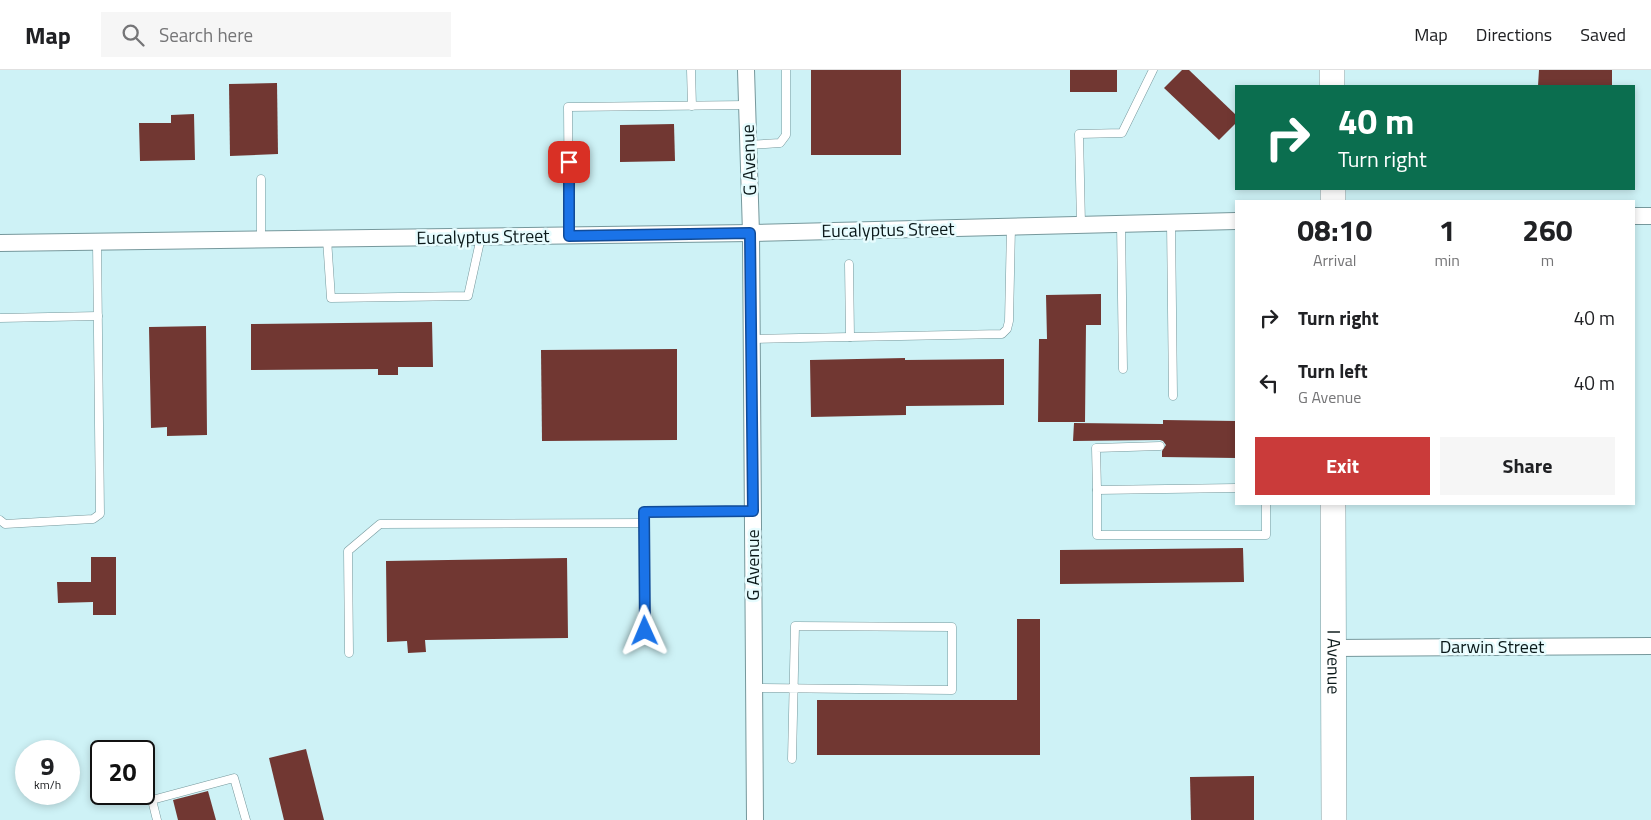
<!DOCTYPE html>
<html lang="en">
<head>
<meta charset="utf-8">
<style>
	:root { --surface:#fff; --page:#f6f6f6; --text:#202124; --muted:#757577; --line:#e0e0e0; --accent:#ca3b3a }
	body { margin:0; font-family:"Titillium Web",sans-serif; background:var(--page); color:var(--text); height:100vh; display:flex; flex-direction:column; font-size:19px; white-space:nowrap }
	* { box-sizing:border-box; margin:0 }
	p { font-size:16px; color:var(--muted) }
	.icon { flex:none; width:28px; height:28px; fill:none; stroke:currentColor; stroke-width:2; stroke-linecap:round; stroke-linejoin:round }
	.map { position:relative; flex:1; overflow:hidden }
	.drawer { position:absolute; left:1235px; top:130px; width:400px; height:305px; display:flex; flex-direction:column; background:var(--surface); border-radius:0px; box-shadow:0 2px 8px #0003 }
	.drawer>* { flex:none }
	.top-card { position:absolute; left:1235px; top:15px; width:400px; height:105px; border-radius:0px; box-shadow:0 2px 8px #0003; background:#0b6e4f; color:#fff; overflow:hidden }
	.speed { position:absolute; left:15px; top:670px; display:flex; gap:10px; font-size:25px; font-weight:700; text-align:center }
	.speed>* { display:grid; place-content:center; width:65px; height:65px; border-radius:50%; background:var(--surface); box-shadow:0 2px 8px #0003; line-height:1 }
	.speed small { font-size:12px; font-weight:400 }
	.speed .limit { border:2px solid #111; border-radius:8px; background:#fff; color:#111 }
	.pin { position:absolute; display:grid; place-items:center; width:42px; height:42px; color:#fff; margin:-21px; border-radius:10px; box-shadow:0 2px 8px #0006 }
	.me { position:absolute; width:55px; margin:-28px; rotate:359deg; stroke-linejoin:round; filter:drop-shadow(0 0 4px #0008) }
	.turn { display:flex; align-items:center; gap:18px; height:105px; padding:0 20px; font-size:22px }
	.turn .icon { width:65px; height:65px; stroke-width:2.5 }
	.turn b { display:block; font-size:35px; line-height:42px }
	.eta { display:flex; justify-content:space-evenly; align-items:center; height:85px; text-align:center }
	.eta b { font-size:30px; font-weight:700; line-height:35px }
	.button { display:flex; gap:10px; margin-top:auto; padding:10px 20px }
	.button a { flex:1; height:58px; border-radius:0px; background:var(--accent); color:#fff; font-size:20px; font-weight:700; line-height:58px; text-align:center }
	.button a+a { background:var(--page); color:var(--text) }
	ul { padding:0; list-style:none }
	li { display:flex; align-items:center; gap:15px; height:65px; padding:0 20px }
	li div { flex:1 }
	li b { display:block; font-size:19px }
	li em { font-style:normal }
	header { display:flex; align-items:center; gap:30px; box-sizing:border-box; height:70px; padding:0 25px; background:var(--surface); border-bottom:1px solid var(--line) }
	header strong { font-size:24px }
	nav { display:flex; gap:28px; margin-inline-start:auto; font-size:18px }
	.search { width:350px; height:45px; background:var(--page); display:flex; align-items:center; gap:12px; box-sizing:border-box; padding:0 18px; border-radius:0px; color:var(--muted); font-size:19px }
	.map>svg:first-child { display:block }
</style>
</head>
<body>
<header>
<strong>Map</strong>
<div class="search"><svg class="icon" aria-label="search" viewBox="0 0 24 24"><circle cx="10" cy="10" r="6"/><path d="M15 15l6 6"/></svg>Search here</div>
<nav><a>Map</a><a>Directions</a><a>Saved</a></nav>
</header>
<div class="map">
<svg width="1651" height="750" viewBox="0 0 1651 750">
	<rect width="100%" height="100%" fill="#cef2f6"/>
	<g fill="#713732">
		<rect x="811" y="0" width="90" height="85"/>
		<rect x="1070" y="0" width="47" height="22"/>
		<path d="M 1182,0 L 1189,0 L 1236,45 L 1236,53 L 1219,70 L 1164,18 Z"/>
		<path d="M 1539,0 L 1612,0 L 1612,16 L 1538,16 Z"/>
		<path d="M 277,13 L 278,84 L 230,86 L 229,14 Z"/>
		<path d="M 194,44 L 195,90 L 140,91 L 139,53 L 171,53 L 171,45 Z"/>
		<path d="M 674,54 L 675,91 L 620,92 L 620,55 Z"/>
		<path d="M 1101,224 L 1101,255 L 1086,255 L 1085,352 L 1038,352 L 1039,269 L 1047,269 L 1046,225 Z"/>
		<path d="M 432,252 L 433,297 L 398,297 L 398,305 L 378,305 L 378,299 L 251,300 L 251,254 Z"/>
		<path d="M 206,256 L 207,365 L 167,366 L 167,357 L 151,358 L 149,257 Z"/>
		<path d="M 677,279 L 677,370 L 542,371 L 541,280 Z"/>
		<path d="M 905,288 L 905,290 L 1004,289 L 1004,335 L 906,336 L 906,345 L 811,347 L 810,290 Z"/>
		<path d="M 1163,350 L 1236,351 L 1236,388 L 1162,387 L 1162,381 L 1166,375 L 1163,371 L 1160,370 L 1073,371 L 1074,353 L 1163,354 Z"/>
		<path d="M 1243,478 L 1244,512 L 1060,514 L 1060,480 Z"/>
		<path d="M 91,487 L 116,487 L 116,545 L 93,545 L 93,532 L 58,533 L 57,512 L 91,512 Z"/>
		<path d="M 567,488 L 568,568 L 425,570 L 426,582 L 408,583 L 407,571 L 387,572 L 386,491 Z"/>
		<path d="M 1017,549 L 1040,549 L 1040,685 L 817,685 L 817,630 L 1017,630 Z"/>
		<path d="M 306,679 L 324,750 L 284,750 L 269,688 Z"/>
		<path d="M 1254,706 L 1254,750 L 1191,750 L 1190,707 Z"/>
		<path d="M 208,721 L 216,750 L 178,750 L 173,730 Z"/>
	</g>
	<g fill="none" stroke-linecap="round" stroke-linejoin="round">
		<g stroke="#76989c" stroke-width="9">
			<g id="lane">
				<path d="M 691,0 L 692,36"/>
				<path d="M 748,75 L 780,73 L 786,65 L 786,0"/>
				<path d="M 1171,153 L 1173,326"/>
				<path d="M 1081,154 L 1079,64 L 1122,63 L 1153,0"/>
				<path d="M 1121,154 L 1123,299"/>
				<path d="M 569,166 L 568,37 L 747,35"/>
				<path d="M 327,169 L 331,228 L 468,226 L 481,167"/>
				<path d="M 261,170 L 261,109"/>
				<path d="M 849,194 L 850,267"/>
				<path d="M 0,248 L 98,246"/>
				<path d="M 751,269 L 1002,264 L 1007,259 L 1009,251 L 1011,157"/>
				<path d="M 1160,376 L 1096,378 L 1097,420 L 1236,418"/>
				<path d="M 1097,420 L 1097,465 L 1266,465 L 1266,434"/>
				<path d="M 0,450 L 5,454 L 93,449 L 100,444 L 97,172"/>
				<path d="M 645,561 L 644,442 L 753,441"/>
				<path d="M 349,583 L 348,481 L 380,454 L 644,453"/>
				<path d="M 754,618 L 952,620 L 952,557 L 795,556 L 792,689"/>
				<path d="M 157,750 L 152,730 L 234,708 L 246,750"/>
			</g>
		</g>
		<g stroke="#76989c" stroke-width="18">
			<g id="street">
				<path d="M 746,0 L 751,163 L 755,750"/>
				<path d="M 1634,146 L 1651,146"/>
				<path d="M 0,173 L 751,163 L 1236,151"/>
				<path d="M 1333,578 L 1651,576"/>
			</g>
		</g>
		<g stroke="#76989c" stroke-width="26">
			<g id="primary">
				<path d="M 1332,0 L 1332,16"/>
				<path d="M 1333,119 L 1333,131"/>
				<path id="s1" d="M 1333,434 L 1334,750"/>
			</g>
		</g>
		<use href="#lane" stroke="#fff" stroke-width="8"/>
		<use href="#street" stroke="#fff" stroke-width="16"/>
		<use href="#primary" stroke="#fff" stroke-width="25"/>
	</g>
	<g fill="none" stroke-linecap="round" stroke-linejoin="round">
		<g stroke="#114b97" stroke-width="12">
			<path id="route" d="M 569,92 L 569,166 L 750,163 L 753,441 L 644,442 L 645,561"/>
		</g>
		<use href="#route" stroke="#1a73e8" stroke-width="9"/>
	</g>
	<g text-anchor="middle" stroke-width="5" stroke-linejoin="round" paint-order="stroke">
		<g font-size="18" fill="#0b191a" stroke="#e7fcfe">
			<text transform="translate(749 90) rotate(-92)" y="6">G Avenue</text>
			<text transform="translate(888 160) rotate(-1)" y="6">Eucalyptus Street</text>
			<text transform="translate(483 167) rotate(-1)" y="6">Eucalyptus Street</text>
			<text transform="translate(753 495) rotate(-90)" y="6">G Avenue</text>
			<text x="1492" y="583">Darwin Street</text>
			<text dy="6" stroke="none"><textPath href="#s1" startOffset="158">I Avenue</textPath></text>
		</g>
	</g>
</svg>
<div class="speed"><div>9<small>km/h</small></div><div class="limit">20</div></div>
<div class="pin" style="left:569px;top:92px;background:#d93025"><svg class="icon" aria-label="arrive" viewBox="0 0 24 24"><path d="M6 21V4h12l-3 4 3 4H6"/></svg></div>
<svg class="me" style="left:645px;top:561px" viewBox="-20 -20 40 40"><path d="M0-17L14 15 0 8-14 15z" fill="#1a73e8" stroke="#fff" stroke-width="4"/></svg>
<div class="top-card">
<div class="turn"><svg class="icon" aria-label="right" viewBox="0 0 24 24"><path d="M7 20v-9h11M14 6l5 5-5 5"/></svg><div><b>40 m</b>Turn right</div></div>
</div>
<section class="drawer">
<div class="eta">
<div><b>08:10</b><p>Arrival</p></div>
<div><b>1</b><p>min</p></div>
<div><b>260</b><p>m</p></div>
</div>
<ul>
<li><svg class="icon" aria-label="right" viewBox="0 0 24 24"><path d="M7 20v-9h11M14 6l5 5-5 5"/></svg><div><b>Turn right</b></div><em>40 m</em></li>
<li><svg class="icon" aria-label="left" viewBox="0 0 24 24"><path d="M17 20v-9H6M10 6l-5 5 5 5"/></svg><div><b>Turn left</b><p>G Avenue</p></div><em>40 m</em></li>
</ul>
<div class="button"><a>Exit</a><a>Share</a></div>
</section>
</div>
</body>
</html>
